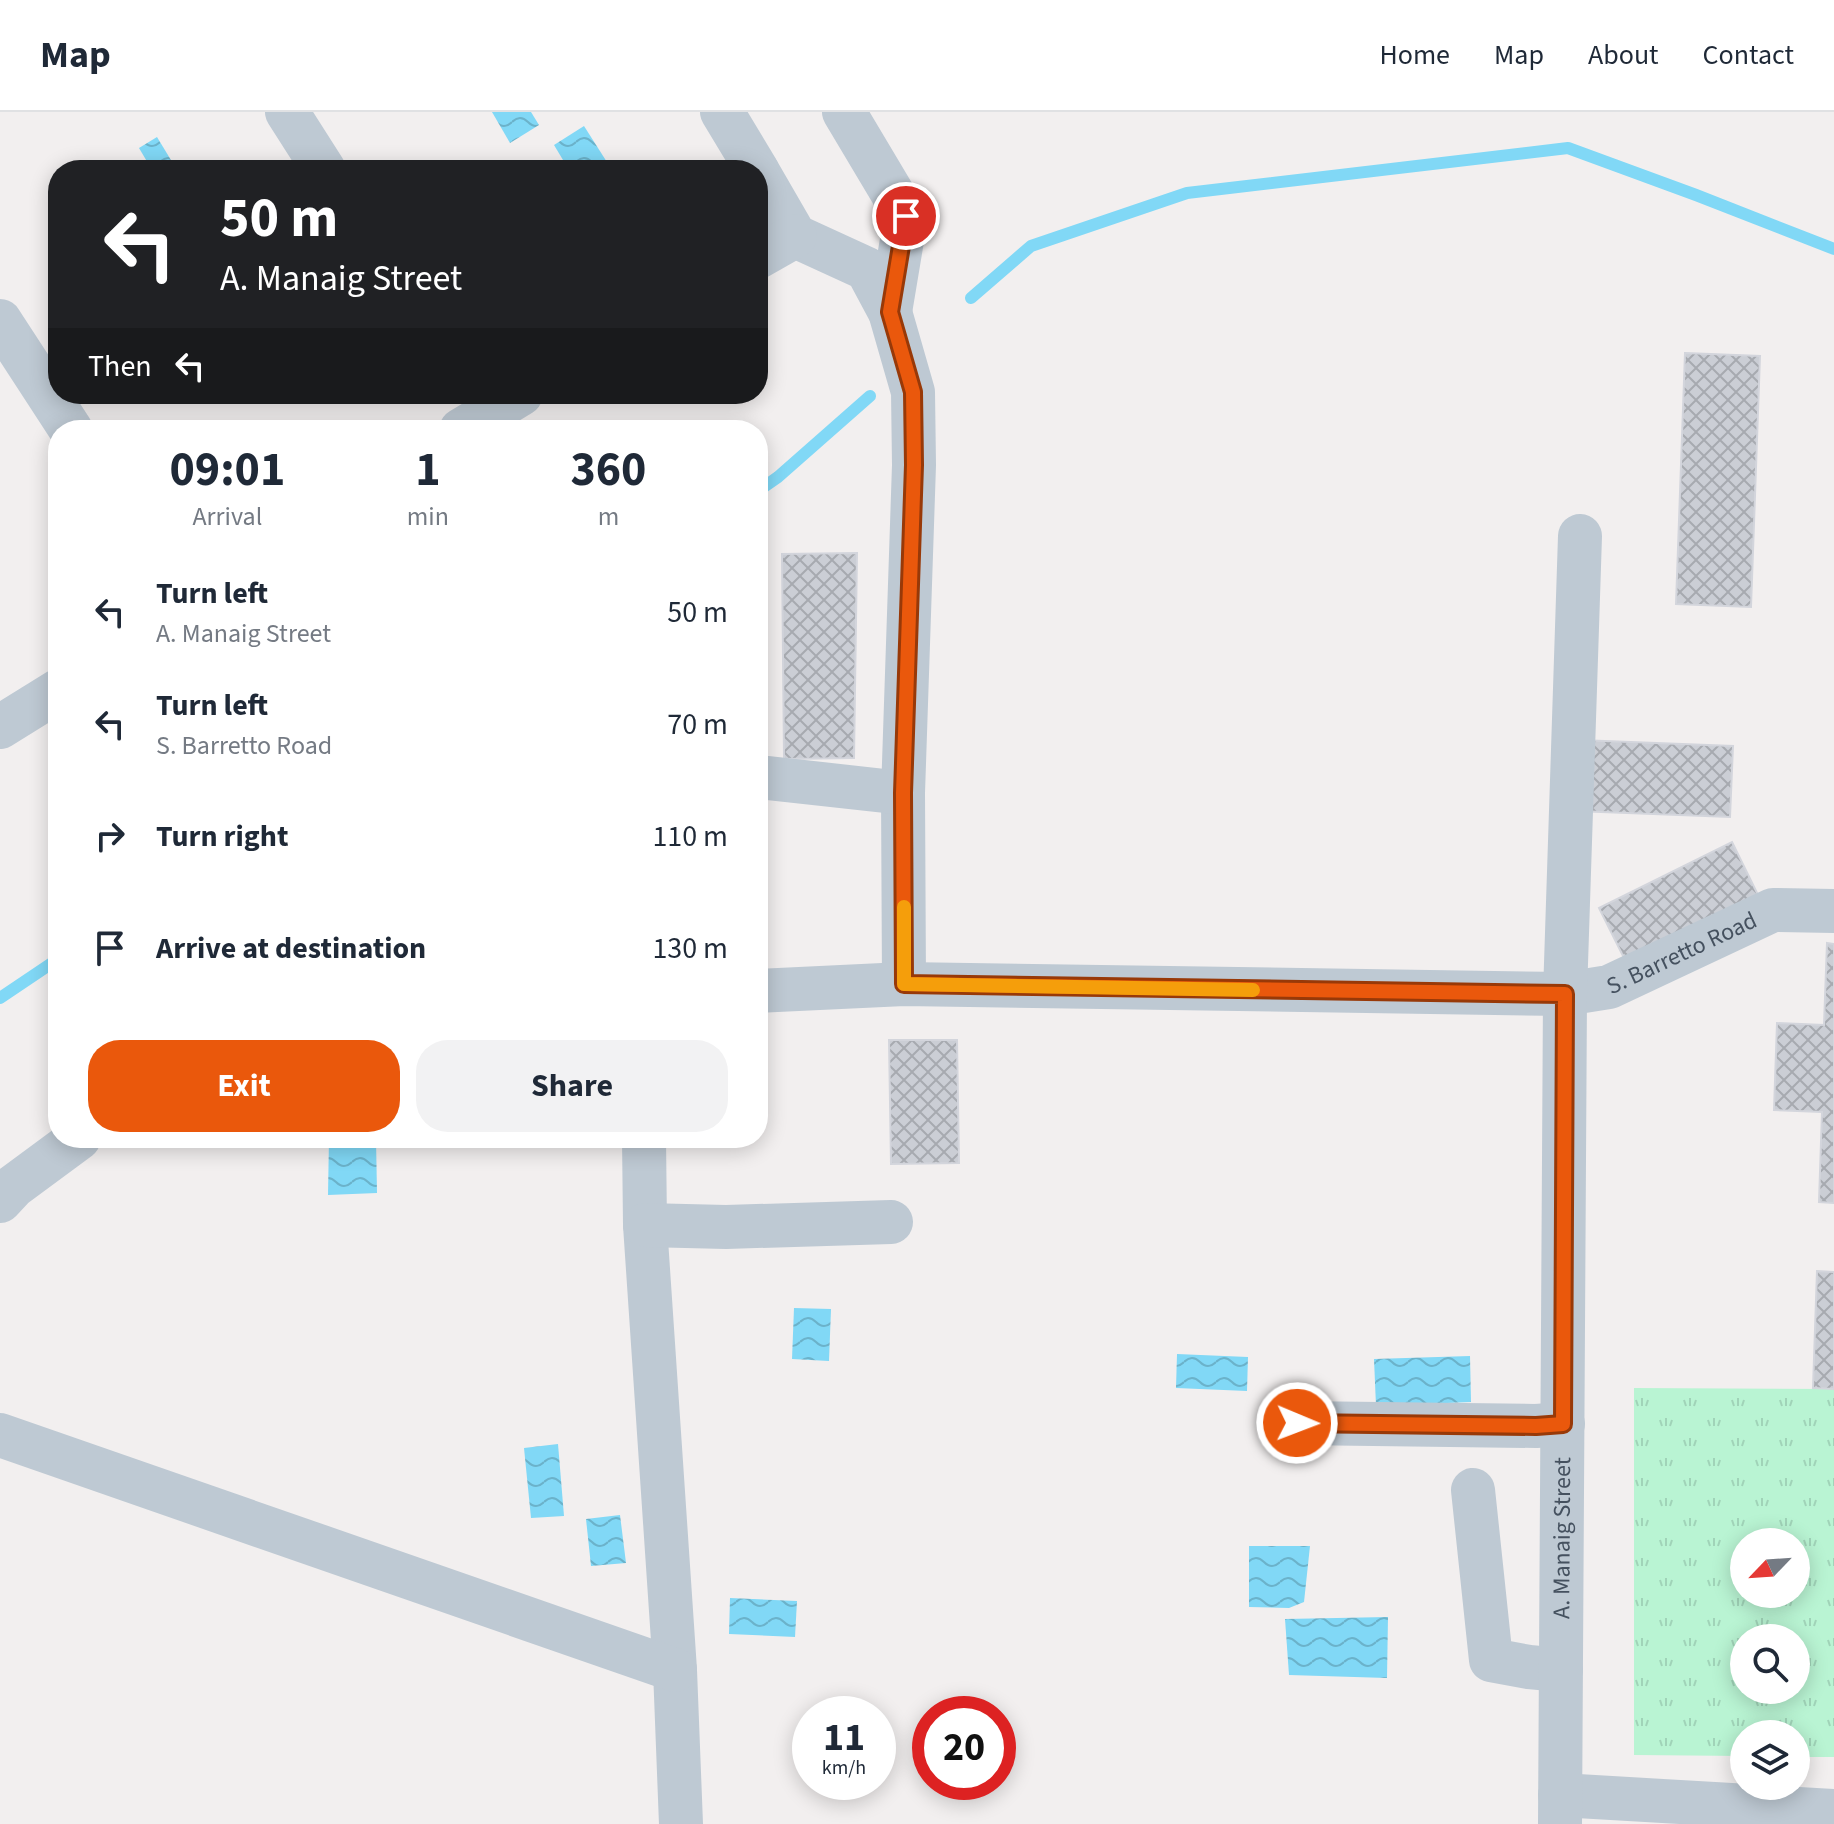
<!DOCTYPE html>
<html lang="en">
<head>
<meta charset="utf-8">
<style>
	:root { --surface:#fff; --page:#f2f2f3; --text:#1f2937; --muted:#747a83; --line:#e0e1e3; --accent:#ea580c }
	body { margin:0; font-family:"Source Sans 3",sans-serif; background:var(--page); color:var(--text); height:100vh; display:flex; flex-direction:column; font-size:30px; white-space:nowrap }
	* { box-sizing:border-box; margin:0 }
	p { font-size:26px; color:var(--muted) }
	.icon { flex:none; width:44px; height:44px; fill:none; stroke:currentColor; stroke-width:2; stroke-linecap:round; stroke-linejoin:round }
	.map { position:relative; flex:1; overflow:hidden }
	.details { position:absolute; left:48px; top:308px; width:720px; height:728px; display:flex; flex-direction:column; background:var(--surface); border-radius:32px; box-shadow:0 4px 20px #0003 }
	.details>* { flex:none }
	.guide { position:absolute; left:48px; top:48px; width:720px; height:244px; border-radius:32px; box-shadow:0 4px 20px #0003; background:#202124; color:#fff; overflow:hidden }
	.needle { width:52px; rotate:245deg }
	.fabs { position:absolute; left:1730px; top:1416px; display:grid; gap:16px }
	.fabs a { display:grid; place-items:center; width:80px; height:80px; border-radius:50%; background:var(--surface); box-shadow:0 4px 20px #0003; font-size:40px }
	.speed { position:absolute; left:792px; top:1584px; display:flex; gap:16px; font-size:40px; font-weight:700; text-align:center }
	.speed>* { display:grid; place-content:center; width:104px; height:104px; border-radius:50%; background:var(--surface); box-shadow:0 4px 20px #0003; line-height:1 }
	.speed small { font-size:20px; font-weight:400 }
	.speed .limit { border:12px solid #d22; background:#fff; color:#111 }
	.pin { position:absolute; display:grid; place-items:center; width:68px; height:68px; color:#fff; margin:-34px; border:4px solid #fff; border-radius:50%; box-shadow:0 2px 8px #0007 }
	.me { position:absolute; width:88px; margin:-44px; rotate:91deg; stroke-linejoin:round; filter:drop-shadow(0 0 6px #0008) }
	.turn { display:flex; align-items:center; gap:28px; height:168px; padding:0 40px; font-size:36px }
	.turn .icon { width:104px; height:104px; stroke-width:2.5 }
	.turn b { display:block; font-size:56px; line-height:68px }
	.then { display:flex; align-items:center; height:76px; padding:0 40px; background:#0003; gap:16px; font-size:30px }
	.eta { display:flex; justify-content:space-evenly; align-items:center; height:136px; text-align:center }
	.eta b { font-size:48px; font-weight:700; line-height:56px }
	.action { display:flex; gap:16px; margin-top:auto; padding:16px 40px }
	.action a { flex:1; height:92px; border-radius:32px; background:var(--accent); color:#fff; font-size:32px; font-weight:700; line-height:92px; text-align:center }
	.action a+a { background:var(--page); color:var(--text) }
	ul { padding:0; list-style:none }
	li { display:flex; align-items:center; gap:24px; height:112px; padding:0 40px }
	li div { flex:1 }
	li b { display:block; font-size:30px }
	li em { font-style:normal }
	header { display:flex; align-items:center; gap:48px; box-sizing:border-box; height:112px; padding:0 40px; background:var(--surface); border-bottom:2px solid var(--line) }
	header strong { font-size:38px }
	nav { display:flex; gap:44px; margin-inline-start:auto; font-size:28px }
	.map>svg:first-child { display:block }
</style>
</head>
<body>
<header>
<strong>Map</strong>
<nav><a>Home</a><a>Map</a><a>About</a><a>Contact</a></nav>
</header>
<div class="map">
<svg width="1834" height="1712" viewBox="0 0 1834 1712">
	<defs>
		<pattern id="grass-tufts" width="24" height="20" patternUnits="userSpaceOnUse" patternTransform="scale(2)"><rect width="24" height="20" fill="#b9f4d3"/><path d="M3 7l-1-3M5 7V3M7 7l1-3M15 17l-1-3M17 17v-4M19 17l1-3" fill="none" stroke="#a0d3b8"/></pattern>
		<pattern id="water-waves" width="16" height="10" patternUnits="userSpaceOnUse" patternTransform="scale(2)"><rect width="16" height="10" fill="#81d8f6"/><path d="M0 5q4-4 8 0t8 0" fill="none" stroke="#6bb2ca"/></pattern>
		<pattern id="building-cross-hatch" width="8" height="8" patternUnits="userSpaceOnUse" patternTransform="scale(2)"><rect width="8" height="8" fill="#cbced5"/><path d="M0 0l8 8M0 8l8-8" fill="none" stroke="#a7aab0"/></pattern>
	</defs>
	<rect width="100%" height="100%" fill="#f2efef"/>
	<path fill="url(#grass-tufts)" fill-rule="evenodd" d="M 1634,1276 L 1834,1277 L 1834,1645 L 1796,1645 L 1796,1622 L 1744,1622 L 1744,1644 L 1634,1643 ZM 1744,1430 L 1796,1430 L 1796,1482 L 1744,1482 ZM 1744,1526 L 1796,1526 L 1796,1578 L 1744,1578 Z"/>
	<g fill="url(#water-waves)">
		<path d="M 492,0 L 531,0 L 539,13 L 510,31 Z"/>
		<path d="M 584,14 L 612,58 L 569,58 L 554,33 Z"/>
		<path d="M 157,25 L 177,58 L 152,58 L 139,36 Z"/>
		<path d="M 329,1026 L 376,1026 L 377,1081 L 328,1083 Z"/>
		<path d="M 794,1196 L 831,1197 L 829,1249 L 792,1247 Z"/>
		<path d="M 1177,1242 L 1248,1245 L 1247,1279 L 1176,1276 Z"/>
		<path d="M 1470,1244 L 1471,1290 L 1376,1294 L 1374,1247 Z"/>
		<path d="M 558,1332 L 564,1404 L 531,1406 L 524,1336 Z"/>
		<path d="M 620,1403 L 626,1451 L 591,1454 L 586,1407 Z"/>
		<path d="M 1249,1434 L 1310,1434 L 1304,1490 L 1289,1496 L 1249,1495 Z"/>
		<path d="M 730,1486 L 797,1489 L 795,1525 L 729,1522 Z"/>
		<path d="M 1388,1505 L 1387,1566 L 1289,1563 L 1285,1507 Z"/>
	</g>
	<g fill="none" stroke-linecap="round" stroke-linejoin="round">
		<g stroke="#81d8f6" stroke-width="12">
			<path d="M 971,186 L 1031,134 L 1187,81 L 1568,36 L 1696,83 L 1834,137"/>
			<path d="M 758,379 L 778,365 L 870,284"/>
			<path d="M 0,886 L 58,847"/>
		</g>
	</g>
	<g fill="url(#building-cross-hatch)" stroke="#d3d5dc" stroke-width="2">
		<path d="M 1685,241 L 1760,244 L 1751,495 L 1676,492 Z"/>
		<path d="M 857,441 L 854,646 L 784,647 L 782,442 Z"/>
		<path d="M 1579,628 L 1733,634 L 1730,705 L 1576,699 Z"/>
		<path d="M 1732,730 L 1762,791 L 1630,858 L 1599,796 Z"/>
		<path d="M 1827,831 L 1834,832 L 1834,1091 L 1819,1090 L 1822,1000 L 1774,998 L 1777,911 L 1824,913 Z"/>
		<path d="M 889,928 L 957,928 L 959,1051 L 891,1052 Z"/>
		<path d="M 1817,1159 L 1834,1160 L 1834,1277 L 1813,1276 Z"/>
	</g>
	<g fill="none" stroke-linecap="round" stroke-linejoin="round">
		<g stroke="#bec9d3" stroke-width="44">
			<path d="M 287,0 L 324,58"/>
			<path d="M 722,0 L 757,58"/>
			<path d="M 844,0 L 906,104 L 890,200"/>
			<path d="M 758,60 L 795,124 L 867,157 L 890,200 L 913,280 L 914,353 L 903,681 L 904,872"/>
			<path d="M 758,145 L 795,124"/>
			<path d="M 0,209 L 71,318"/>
			<path d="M 461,318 L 521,282"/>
			<path d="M 0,615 L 58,579"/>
			<path d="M 758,665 L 903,681"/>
			<path id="s1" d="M 758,879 L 904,872 L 1565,882 L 1609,875 L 1773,798 L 1834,799"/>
			<path d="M 644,1026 L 645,1113 L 675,1558 L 681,1712"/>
			<path d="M 0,1089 L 14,1074 L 79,1026"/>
			<path d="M 645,1113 L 726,1115 L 891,1110"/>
			<path d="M 1297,1311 L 1536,1314 L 1563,1312"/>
			<path d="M 0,1323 L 675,1558"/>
			<path d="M 1473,1378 L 1491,1548 L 1529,1555 L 1561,1558"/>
			<path d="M 1560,1683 L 1834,1699"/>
			<path id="s2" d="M 1560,1712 L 1565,882 L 1580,424"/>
		</g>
	</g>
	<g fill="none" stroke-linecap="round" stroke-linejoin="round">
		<g stroke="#983908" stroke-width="20">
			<path id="route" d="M 906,104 L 890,200 L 913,280 L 914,353 L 903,681 L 904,872 L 1565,882 L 1563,1312 L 1536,1314 L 1297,1311"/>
		</g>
		<use href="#route" stroke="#ea580c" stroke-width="14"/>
		<path stroke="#f59e0b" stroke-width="14" d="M 904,795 L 904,872 L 1253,878"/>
	</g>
	<g text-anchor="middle" stroke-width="6" stroke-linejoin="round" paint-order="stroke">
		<g font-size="24" fill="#45515f" stroke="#fff">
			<text dy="8" stroke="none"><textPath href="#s1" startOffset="932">S. Barretto Road</textPath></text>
			<text dy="8" stroke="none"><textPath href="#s2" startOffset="286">A. Manaig Street</textPath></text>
		</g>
	</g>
</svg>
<div class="fabs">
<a><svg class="needle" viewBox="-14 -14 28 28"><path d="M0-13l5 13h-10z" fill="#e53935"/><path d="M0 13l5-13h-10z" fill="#747a83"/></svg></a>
<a><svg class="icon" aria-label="search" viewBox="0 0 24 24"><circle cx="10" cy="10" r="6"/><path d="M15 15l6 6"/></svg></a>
<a><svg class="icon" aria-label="layers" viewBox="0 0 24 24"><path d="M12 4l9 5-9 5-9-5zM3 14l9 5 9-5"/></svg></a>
</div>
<div class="speed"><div>11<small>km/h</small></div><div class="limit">20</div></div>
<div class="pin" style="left:906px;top:104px;background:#d93025"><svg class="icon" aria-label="arrive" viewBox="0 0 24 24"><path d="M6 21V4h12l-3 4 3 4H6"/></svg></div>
<svg class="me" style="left:1297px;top:1311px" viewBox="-20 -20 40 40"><circle r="17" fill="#ea580c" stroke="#fff" stroke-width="3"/><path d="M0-11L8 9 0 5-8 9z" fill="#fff"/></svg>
<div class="guide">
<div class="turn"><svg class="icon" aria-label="left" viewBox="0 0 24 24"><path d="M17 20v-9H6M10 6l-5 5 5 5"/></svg><div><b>50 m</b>A. Manaig Street</div></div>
<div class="then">Then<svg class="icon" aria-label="left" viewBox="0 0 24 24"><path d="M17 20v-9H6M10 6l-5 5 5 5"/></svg></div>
</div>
<section class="details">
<div class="eta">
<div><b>09:01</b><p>Arrival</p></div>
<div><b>1</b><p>min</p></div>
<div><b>360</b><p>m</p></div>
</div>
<ul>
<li><svg class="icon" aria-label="left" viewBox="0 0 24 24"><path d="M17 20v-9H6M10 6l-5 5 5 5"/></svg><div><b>Turn left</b><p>A. Manaig Street</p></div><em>50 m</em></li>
<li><svg class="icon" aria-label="left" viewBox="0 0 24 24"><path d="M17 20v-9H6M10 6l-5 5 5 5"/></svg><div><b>Turn left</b><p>S. Barretto Road</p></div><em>70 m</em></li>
<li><svg class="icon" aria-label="right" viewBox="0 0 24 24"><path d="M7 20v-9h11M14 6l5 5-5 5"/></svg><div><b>Turn right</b></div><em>110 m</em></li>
<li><svg class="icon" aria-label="arrive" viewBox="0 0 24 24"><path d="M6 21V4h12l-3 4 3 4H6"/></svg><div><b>Arrive at destination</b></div><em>130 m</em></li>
</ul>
<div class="action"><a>Exit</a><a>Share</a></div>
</section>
</div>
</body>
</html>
